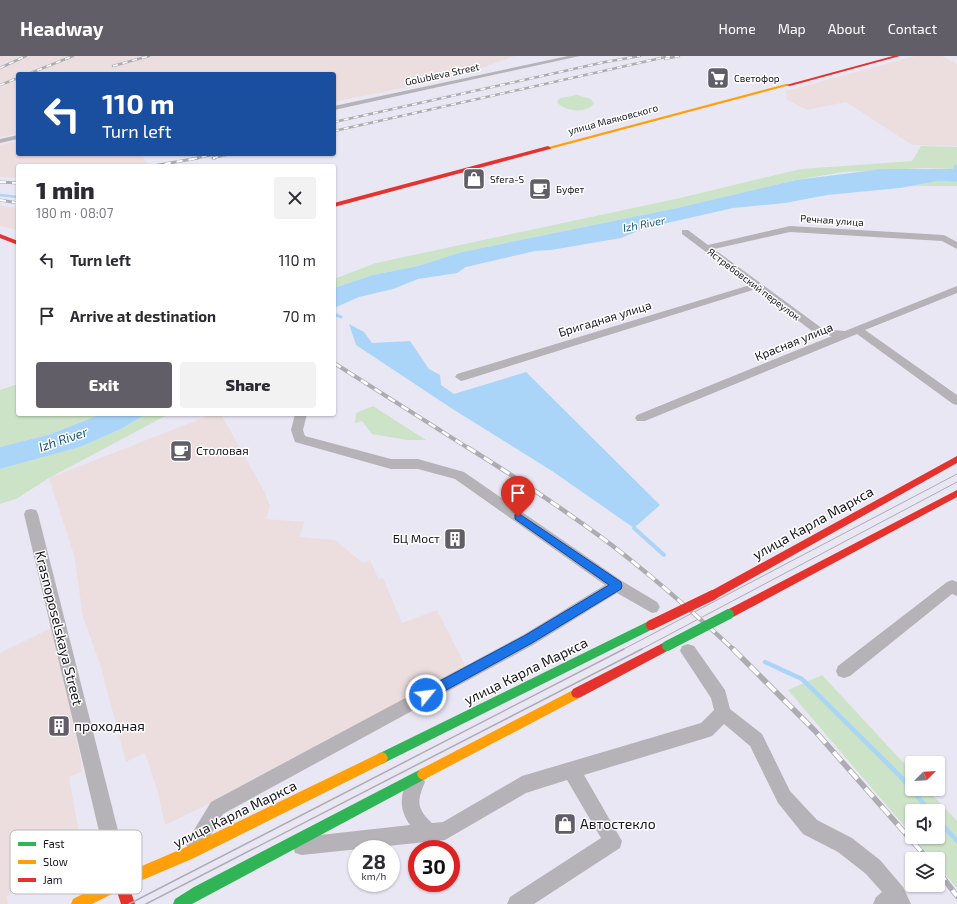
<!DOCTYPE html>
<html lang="en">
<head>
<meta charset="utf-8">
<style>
	:root { --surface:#fff; --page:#f2f2f3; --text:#2b2b33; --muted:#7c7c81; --accent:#615e68 }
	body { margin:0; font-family:"Exo 2",sans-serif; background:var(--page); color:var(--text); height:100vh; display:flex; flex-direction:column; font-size:15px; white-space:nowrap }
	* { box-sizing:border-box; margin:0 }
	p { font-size:13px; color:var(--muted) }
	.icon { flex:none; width:22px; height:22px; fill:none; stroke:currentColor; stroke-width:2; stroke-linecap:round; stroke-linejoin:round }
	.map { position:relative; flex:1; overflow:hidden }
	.details { position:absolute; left:16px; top:108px; width:320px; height:252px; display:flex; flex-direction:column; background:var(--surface); border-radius:4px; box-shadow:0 1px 3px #0004 }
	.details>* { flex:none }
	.hud { position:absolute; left:16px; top:16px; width:320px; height:84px; border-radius:4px; box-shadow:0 1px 3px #0004; background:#1a4fa0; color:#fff; overflow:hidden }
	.needle { width:26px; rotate:66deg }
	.controls { position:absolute; left:905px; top:700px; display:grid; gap:8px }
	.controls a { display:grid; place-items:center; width:40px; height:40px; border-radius:4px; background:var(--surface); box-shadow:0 1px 3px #0004; font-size:20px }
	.speed { position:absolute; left:348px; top:784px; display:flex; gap:8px; font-size:20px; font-weight:700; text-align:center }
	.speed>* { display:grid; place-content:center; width:52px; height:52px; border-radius:50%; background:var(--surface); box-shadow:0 1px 3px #0004; line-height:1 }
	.speed small { font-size:10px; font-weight:400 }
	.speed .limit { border:6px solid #d22; background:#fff; color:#111 }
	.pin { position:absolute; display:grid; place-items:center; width:34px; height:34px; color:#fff; margin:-41px -17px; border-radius:50% 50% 50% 0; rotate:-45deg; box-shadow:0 0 4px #0007 }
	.pin .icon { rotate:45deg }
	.me { position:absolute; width:44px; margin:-22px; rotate:61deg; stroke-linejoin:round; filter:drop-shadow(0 0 3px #0008) }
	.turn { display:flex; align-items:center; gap:14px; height:84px; padding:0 20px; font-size:18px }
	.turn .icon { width:52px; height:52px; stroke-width:2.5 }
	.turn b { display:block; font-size:28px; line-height:34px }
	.round { display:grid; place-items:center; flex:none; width:42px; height:42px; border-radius:4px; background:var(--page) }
	.headline { display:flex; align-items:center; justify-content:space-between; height:68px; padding:0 20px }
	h1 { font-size:24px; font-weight:800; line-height:30px }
	.action { display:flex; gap:8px; margin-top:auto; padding:8px 20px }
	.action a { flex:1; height:46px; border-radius:4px; background:var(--accent); color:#fff; font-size:16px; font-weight:800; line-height:46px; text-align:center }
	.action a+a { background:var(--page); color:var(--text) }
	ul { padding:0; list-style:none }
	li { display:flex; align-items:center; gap:12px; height:56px; padding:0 20px }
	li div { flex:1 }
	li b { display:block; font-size:15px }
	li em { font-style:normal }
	header { display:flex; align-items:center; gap:24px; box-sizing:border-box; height:56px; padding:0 20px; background:var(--accent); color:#fff }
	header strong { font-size:19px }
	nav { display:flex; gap:22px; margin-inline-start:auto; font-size:14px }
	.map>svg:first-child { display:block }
</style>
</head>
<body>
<header>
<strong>Headway</strong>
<nav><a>Home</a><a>Map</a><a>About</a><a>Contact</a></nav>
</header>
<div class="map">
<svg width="957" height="848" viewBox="0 0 957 848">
	<rect width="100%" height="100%" fill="#eae7f4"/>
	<g fill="#ecdede">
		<path d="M 0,0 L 515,0 L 456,21 L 334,46 L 334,18 L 18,18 L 18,78 L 0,81 Z"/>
		<path d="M 915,0 L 942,0 L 957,8 L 957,90 L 912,89 L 846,46 L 807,54 L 787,44 L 786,35 Z"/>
		<path d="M 18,85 L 18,98 L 105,98 L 108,101 L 123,98 L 141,98 L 148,109 L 18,110 L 18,122 L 0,121 L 0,89 Z"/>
		<path d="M 0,150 L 18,152 L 18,174 L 0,170 Z"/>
		<path d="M 213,358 L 222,360 L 264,435 L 270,450 L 266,463 L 304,466 L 300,481 L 335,484 L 363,507 L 370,504 L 379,524 L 383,522 L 402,567 L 437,554 L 466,611 L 244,731 L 165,769 L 158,737 L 145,697 L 126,706 L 100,608 L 83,561 L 74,499 L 49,422 Z"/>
		<path d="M 51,572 L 80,699 L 82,716 L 69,721 L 83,798 L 94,793 L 96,806 L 53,828 L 51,818 L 7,840 L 8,848 L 0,848 L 0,597 Z"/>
	</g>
	<g fill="#cce3c7">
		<path d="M 577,39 L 591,43 L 594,47 C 588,58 564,56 557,46 L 560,42 Z"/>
		<path d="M 921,90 L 957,91 L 957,109 L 954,109 L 953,113 L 926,112 L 844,116 L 796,124 L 677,152 L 462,196 L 418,210 L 373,219 L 334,232 L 334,223 L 376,207 L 680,142 L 801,113 L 912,105 Z"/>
		<path d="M 939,125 L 957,126 L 957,130 L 913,130 Z"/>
		<path d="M 18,328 L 18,358 L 101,358 L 51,378 L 0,391 L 0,334 Z"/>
		<path d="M 373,350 L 426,384 L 407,384 L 372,378 L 362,365 L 355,367 L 356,357 Z"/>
		<path d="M 146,358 L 169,358 L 49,422 L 16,443 L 0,448 L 0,413 L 80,391 L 121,373 Z"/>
		<path d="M 822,619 L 912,716 L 912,733 L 927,733 L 957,765 L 957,832 L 938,810 L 938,803 L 932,803 L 913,781 L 938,781 L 938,755 L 912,755 L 912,779 L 788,634 Z"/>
	</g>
	<g fill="#aad5f8">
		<path d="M 954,109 L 957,109 L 957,126 L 939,125 L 900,132 L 827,139 L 785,147 L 733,152 L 645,172 L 621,182 L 551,194 L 535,195 L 466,211 L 457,217 L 418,223 L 393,233 L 359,241 L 334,252 L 334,232 L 373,219 L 418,210 L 462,196 L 677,152 L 796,124 L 882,113 L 953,113 Z"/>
		<path d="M 349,268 L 364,276 L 372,287 L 410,285 L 429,313 L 440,319 L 441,329 L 454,338 L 526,316 L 660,449 L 634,472 L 552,415 L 451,352 L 356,289 Z"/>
		<path d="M 101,358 L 146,358 L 121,373 L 80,391 L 0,413 L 0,391 L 51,378 Z"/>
	</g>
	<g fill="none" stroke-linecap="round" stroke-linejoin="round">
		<path stroke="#aad5f8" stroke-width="2.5" d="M 0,139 L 18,141"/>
		<path stroke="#aad5f8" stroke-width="3" d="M 334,258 L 341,261"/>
		<path stroke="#aad5f8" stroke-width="4" d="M 634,472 L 664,499"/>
		<g stroke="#aad5f8" stroke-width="4.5">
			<path d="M 765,606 L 802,623 L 899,719 L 930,755"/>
			<path d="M 938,764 L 957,785"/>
		</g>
		<g fill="#b6b3b8" fill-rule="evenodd">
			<path d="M 568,0 L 580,0 L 334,54 L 334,50 Z"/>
			<path d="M 18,79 L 18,83 L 0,87 L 0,83 Z"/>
			<path d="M 790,170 L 944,179 L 957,186 L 957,193 L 942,185 L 790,176 L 714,193 L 823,273 L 845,275 L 957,230 L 957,237 L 865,274 L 957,339 L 957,349 L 953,348 L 857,278 L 645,365 L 637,365 L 635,362 L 637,359 L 832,280 L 816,278 L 756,233 L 465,324 L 461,325 L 455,321 L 457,318 L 750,229 L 682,178 L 682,174 L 688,174 L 708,189 Z"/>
			<path d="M 295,358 L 307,358 L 303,374 L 305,380 L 391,403 L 418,403 L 464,416 L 622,525 L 657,546 L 660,551 L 657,556 L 652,557 L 617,537 L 533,589 L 223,758 L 202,794 L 195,796 L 188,794 L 186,787 L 211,746 L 523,579 L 605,529 L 455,423 L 418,413 L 391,413 L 295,386 L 291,374 Z"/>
			<path d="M 31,453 L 36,454 L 38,458 L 131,826 L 128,833 L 121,836 L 114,833 L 111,826 L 24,458 L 26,454 Z"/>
			<path d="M 952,524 L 957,526 L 957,540 L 952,538 L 850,620 L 844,622 L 838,620 L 836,615 L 838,610 L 947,526 Z"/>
			<path d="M 688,588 L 694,590 L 725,634 L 730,653 L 762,678 L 790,735 L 817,764 L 852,782 L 880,804 L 903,831 L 911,848 L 873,848 L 876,841 L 882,836 L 866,818 L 838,796 L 803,778 L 778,747 L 750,690 L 724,668 L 712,680 L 706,682 L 584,719 L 622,785 L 620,792 L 534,848 L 507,848 L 510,841 L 601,782 L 567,724 L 526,737 L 445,784 L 302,799 L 295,797 L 293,790 L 295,783 L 302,781 L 410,769 C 398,752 400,737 410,720 L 416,717 L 422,720 L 425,726 C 417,745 416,752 432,767 L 443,766 L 522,720 L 701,667 L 714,654 L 711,642 L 680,595 L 682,590 Z"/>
		</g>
		<g fill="#30b455" fill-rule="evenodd">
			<path d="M 651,564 L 655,566 L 656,569 L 655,572 L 386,706 L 382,708 L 378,706 L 376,702 L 378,698 Z"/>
			<path d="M 423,712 L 427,714 L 429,718 L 427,722 L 192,848 L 173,848 L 175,843 L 194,831 Z"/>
		</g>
		<g fill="#ff9f0a" fill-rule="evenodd">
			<path d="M 786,28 L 790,29 L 550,93 L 545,92 Z"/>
			<path d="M 577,632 L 581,633 L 583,637 L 581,641 L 427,722 L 423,724 L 419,722 L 417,718 L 419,714 Z"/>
			<path d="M 382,696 L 386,698 L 388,702 L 386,706 L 194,802 L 126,831 L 92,848 L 71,848 L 73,843 L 116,821 L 184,792 Z"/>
		</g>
		<g fill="#e5322d" fill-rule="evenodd">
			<path d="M 893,0 L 900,0 L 790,30 L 786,29 Z"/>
			<path d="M 548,90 L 551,92 L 550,93 L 334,151 L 334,147 Z"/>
			<path d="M 0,178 L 18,185 L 18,189 L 0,182 Z"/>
			<path d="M 957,400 L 957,407 L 717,542 L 713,543 L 709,542 L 708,539 L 709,536 Z"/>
			<path d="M 957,434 L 957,441 L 733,561 L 729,563 L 725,561 L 724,558 L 725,555 Z"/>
			<path d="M 667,585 L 671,587 L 672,590 L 671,593 L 581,641 L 577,642 L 573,641 L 571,637 L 573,633 Z"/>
			<path d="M 121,819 L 126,821 L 135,848 L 121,848 L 114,826 L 116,821 Z"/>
		</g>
		<g stroke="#aeacb3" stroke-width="1">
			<path d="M 622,594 L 957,418"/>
			<path d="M 640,594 L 957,426"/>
		</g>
		<g stroke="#aeacb3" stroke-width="1.5">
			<path d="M 129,848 L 624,593"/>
			<path d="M 146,848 L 642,593"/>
		</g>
		<g stroke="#aeacb3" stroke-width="2.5">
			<g id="rail-far4">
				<path d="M 665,3 L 679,0"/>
				<path d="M 113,10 L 149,0"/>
				<path d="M 0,12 L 26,0"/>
				<path d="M 28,18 L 73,0"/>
				<path d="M 0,29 L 18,22"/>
				<path d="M 334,66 L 605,6 L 640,0"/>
				<path d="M 334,75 L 670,0"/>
				<path d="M 213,102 L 230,98"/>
				<path d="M 192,103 L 217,98"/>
			</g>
		</g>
		<g stroke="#aeacb3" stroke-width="3">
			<g id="rail-far3">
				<path d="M 213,102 L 215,102"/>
				<path d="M 153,110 L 198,102"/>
				<path d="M 0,126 L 18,127"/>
				<path d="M 0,144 L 18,147"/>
			</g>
		</g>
		<g stroke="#aeacb3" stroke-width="4">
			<path id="rail-far2" d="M 334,307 L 468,392"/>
		</g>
		<g stroke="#aeacb3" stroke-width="4.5">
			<path id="rail-far1" d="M 467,391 C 514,420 560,451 605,484 C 650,518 693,556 734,594"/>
		</g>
		<g stroke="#aeacb3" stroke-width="5.5">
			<g id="rail">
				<path d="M 733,593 L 815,675 L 928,803"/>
				<path d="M 938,815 L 957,840"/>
			</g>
		</g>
		<use href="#rail-far4" stroke="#fff" stroke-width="1.5" stroke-dasharray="5" stroke-linecap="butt"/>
		<use href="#rail-far3" stroke="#fff" stroke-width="2" stroke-dasharray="6" stroke-linecap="butt"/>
		<use href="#rail-far2" stroke="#fff" stroke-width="2.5" stroke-dasharray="8" stroke-linecap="butt"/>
		<use href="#rail-far1" stroke="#fff" stroke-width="3" stroke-dasharray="10" stroke-linecap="butt"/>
		<use href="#rail" stroke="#fff" stroke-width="4" stroke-dasharray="12" stroke-linecap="butt"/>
		<path stroke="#30b455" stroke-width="10" d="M 667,590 L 729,558"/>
		<path stroke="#e5322d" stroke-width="10" d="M 651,569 L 713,539"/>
	</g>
	<path fill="#1a73e8" stroke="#114b97" d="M 518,457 L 621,526 L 622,530 L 621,533 L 532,587 L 430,643 L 426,645 L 421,643 L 420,639 L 421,635 L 524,580 L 609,529 L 515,463 L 515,458 Z"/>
	<defs>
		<g id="supermarket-square" transform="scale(1.15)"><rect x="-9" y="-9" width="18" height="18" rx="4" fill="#615e68" stroke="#fff"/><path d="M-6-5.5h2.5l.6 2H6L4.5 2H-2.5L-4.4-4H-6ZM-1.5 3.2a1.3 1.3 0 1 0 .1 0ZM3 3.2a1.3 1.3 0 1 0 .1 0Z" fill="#fff"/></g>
		<g id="shop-square" transform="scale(1.15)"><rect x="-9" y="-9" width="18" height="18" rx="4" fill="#615e68" stroke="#fff"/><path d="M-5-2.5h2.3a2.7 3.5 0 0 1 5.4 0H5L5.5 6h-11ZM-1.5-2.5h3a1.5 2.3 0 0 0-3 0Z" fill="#fff"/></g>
		<g id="cafe-square" transform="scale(1.15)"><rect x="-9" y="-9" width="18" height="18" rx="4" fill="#615e68" stroke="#fff"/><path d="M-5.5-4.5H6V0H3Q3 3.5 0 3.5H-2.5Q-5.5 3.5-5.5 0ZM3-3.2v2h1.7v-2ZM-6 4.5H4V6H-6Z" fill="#fff"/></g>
		<g id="building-square" transform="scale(1.15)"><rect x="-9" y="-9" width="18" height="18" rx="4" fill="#615e68" stroke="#fff"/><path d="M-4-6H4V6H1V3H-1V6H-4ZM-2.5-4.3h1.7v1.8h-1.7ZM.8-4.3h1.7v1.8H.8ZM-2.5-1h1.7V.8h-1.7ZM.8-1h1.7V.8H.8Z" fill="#fff"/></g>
	</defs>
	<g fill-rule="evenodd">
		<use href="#supermarket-square" x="718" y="22"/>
		<use href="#shop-square" x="474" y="123"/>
		<use href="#cafe-square" x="540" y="133"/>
		<use href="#cafe-square" x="181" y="395"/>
		<use href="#building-square" x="455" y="483"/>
		<use href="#building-square" x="59" y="670"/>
		<use href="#shop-square" x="565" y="768"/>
	</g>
	<g text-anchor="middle" stroke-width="3" stroke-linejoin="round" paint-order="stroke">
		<g font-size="10" fill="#17151d" stroke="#fff">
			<text transform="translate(442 18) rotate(-12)" y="4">Golubleva Street</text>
			<text transform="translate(613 63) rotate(-15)" y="4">улица Маяковского</text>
			<text transform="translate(832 164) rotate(4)" y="4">Речная улица</text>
			<text transform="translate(754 228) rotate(37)" y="4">Ястребовский переулок</text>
		</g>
		<g font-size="10" fill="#17151d" stroke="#fff" text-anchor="start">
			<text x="734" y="26">Светофор</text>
			<text x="490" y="127">Sfera-S</text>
			<text x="556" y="137">Буфет</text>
		</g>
		<g font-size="11" font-style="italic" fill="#175579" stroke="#fff">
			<text transform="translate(644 168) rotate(-11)" y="4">Izh River</text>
		</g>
		<g font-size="12" fill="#17151d" stroke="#fff">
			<text transform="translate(605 263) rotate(-17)" y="4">Бригадная улица</text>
			<text transform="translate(794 286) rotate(-22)" y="4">Красная улица</text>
		</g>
		<g font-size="12" fill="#17151d" stroke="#fff" text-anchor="start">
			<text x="196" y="399">Столовая</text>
			<text x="440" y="487" text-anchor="end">БЦ Мост</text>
		</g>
		<g font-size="13" font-style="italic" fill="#175579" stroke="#fff">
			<text transform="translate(63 383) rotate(-19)" y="5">Izh River</text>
		</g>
		<g font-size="14" fill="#17151d" stroke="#fff">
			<text transform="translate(813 467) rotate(-29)" y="5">улица Карла Маркса</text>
			<text transform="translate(59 572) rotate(76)" y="5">Krasnoposelskaya Street</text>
			<text transform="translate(526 615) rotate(-26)" y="5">улица Карла Маркса</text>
			<text transform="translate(235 758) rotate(-26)" y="5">улица Карла Маркса</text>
		</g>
		<g font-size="14" fill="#17151d" stroke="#fff" text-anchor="start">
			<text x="74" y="675">проходная</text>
			<text x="580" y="773">Автостекло</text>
		</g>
	</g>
	<rect x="10" y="774" width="132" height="64" rx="6" fill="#fff" stroke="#b9b9bb" stroke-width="1"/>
	<rect x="18" y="786" width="18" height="4" fill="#30b455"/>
	<rect x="18" y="804" width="18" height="4" fill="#ff9f0a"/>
	<rect x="18" y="822" width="18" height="4" fill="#e5322d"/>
	<g font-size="11" fill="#17151d">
		<text x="43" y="792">Fast</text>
		<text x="43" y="810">Slow</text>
		<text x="43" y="828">Jam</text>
	</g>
</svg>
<div class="controls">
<a><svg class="needle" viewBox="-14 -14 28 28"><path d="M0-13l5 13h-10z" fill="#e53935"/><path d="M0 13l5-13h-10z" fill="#7c7c81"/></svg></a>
<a><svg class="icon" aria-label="sound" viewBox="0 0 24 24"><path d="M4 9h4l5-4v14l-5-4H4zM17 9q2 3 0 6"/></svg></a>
<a><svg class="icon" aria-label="layers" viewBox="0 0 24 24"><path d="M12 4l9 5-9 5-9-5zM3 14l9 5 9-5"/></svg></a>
</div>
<div class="speed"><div>28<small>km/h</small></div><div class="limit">30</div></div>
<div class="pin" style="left:518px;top:461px;background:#d93025"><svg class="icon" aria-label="arrive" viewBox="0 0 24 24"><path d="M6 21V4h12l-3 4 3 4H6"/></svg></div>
<svg class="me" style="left:426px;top:639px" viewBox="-20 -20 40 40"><circle r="17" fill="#1a73e8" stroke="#fff" stroke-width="3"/><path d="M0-11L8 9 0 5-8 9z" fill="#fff"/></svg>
<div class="hud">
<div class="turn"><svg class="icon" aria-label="left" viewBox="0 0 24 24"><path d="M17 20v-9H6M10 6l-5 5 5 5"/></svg><div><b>110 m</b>Turn left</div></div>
</div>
<section class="details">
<div class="headline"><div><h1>1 min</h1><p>180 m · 08:07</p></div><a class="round"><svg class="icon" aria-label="close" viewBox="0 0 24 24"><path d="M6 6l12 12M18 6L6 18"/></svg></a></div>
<ul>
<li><svg class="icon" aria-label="left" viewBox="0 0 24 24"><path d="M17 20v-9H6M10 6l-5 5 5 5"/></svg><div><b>Turn left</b></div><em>110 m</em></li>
<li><svg class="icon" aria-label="arrive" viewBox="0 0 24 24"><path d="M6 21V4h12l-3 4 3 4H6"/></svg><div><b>Arrive at destination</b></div><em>70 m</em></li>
</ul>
<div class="action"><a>Exit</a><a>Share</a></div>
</section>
</div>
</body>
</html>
